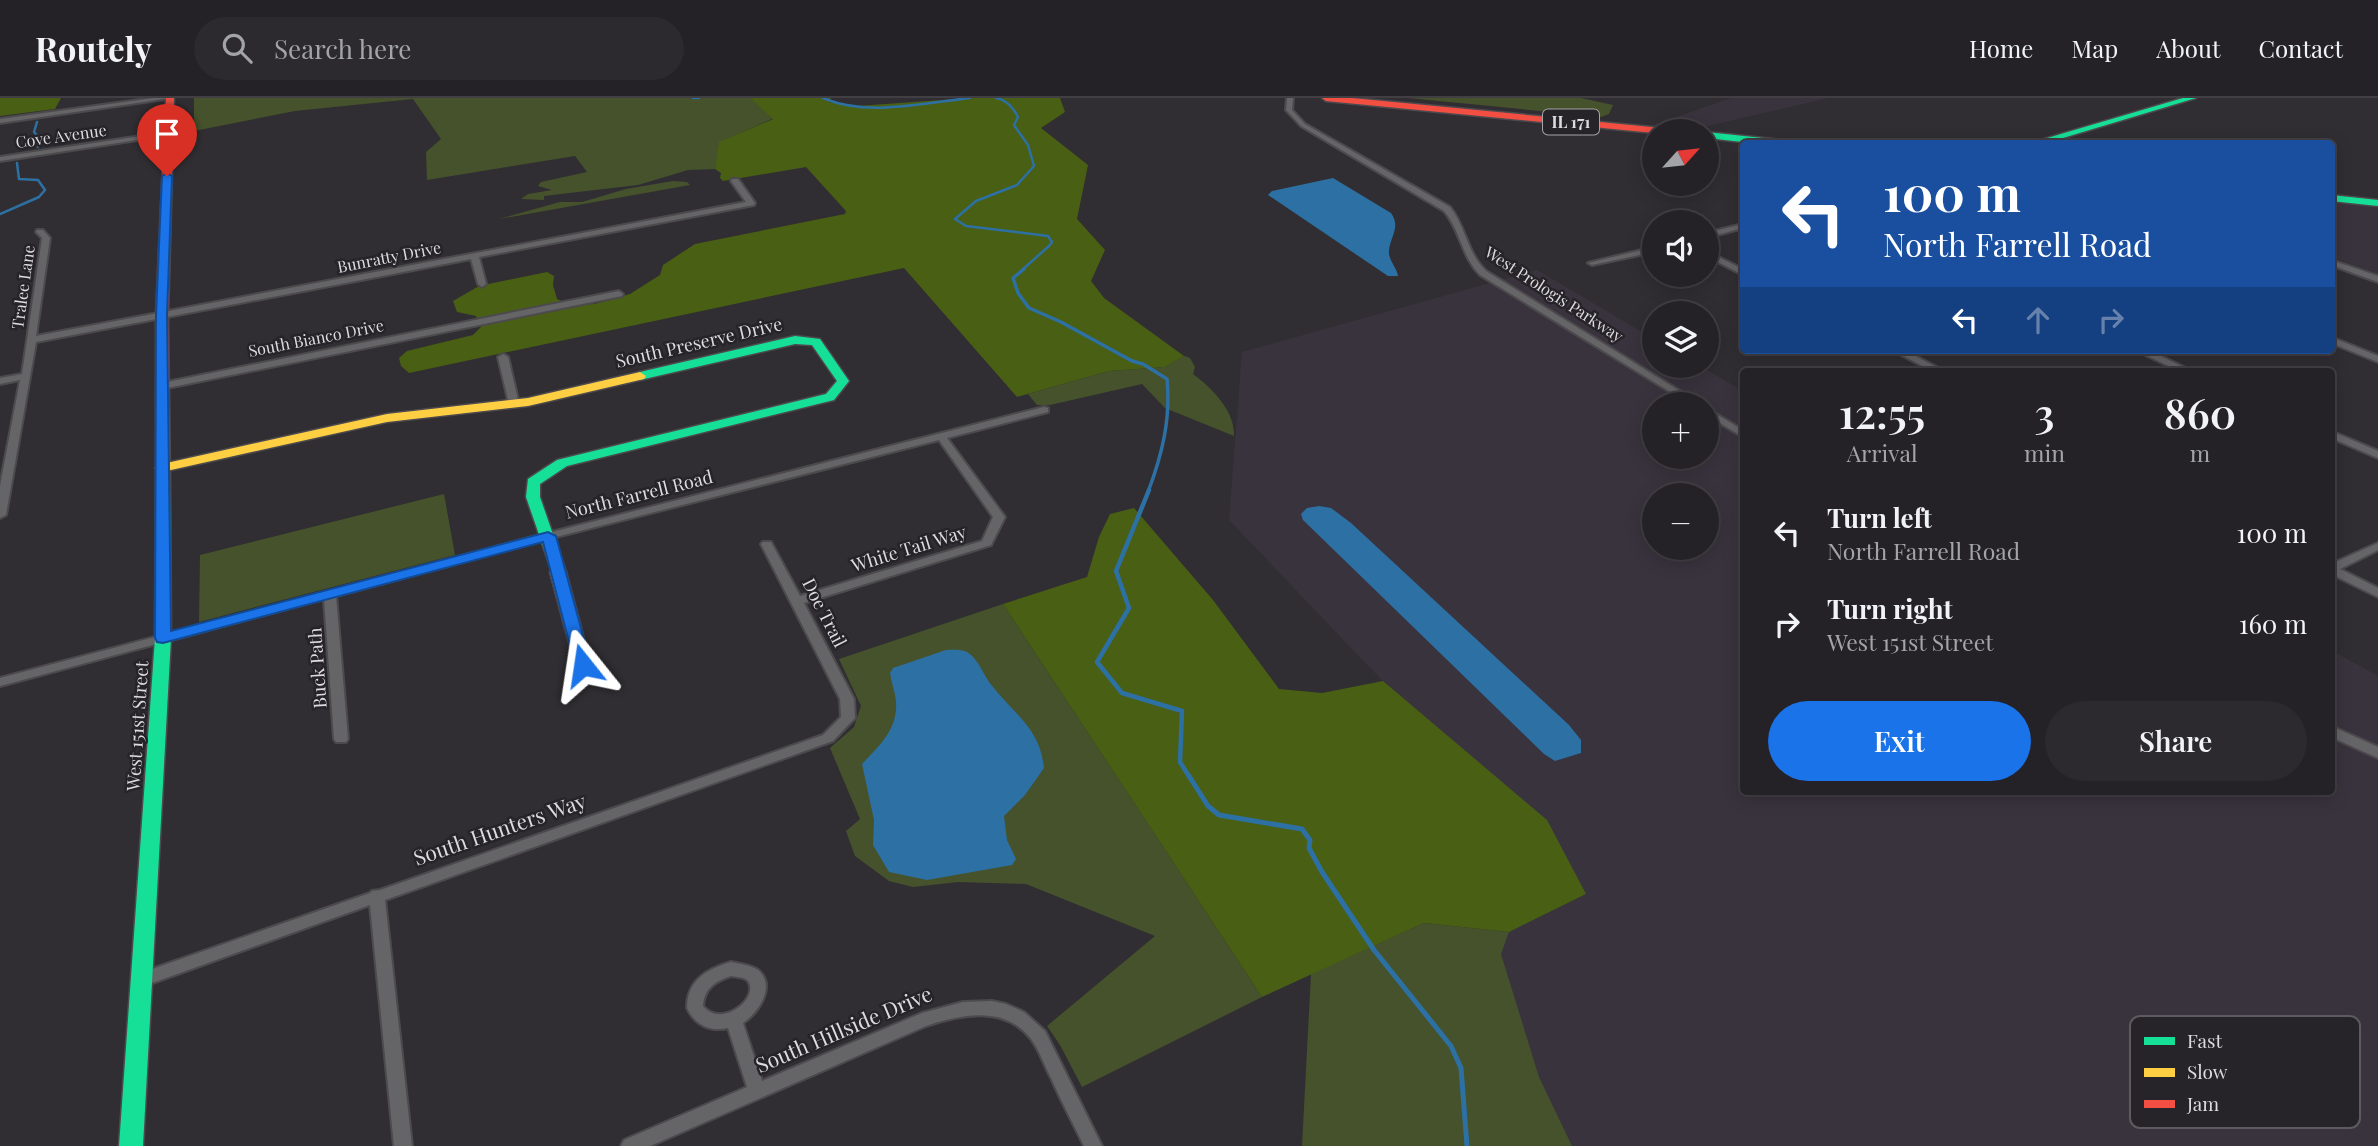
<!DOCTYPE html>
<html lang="en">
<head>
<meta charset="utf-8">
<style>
	:root { --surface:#242226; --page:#2c2a2e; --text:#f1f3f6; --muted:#a3a4a7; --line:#413f43; --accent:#1a73e8 }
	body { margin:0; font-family:"Playfair Display",serif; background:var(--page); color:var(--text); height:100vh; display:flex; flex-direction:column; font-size:26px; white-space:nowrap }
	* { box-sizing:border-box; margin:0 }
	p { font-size:23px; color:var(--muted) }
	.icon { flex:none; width:38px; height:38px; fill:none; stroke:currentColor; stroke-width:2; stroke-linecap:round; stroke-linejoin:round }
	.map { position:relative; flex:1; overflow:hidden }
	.side { position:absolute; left:1740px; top:270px; width:595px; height:427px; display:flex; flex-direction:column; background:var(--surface); border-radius:7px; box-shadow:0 4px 18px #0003,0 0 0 2px var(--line) }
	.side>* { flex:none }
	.banner { position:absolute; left:1740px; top:42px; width:595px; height:214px; border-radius:7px; box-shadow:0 4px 18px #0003,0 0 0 2px var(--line); background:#1a4fa0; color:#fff; overflow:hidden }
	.needle { width:46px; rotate:63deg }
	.buttons { position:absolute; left:1642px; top:21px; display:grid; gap:14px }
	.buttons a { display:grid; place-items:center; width:77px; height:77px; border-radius:50%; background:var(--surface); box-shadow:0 4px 18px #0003,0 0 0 2px var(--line); font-size:35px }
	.pin { position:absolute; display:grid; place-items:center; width:60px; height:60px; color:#fff; margin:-72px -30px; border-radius:50% 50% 50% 0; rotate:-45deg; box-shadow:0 0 7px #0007 }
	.pin .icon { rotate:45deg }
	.me { position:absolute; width:77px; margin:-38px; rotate:345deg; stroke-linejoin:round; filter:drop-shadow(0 0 5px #0008) }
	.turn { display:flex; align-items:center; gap:24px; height:147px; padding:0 28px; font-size:32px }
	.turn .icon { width:91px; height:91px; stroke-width:2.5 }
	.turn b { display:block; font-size:49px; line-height:60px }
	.lanes { display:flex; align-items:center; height:66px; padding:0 28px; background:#0003; justify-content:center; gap:35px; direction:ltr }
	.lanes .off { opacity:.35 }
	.eta { display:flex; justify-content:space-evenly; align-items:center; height:119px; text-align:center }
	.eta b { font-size:42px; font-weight:600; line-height:49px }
	.action { display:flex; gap:14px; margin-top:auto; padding:14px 28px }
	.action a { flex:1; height:80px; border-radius:42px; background:var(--accent); color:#fff; font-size:28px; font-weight:600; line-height:80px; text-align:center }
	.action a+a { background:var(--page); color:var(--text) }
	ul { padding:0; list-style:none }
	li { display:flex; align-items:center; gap:21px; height:91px; padding:0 28px }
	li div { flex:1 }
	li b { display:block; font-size:26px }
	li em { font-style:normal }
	header { display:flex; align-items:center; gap:42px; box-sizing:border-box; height:98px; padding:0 35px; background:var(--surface); border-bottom:2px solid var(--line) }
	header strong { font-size:33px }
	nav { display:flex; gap:38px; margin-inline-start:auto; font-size:24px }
	.search { width:490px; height:63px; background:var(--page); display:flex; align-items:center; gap:18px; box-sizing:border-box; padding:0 24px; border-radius:38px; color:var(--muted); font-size:26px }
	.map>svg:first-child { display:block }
</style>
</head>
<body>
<header>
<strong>Routely</strong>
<div class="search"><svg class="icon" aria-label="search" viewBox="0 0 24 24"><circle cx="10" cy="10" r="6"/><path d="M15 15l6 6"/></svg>Search here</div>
<nav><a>Home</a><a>Map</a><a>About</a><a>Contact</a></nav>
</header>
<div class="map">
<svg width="2378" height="1048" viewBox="0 0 2378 1048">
	<rect width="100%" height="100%" fill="#302e32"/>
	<g fill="#39333e" fill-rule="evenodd">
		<path d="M 1731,0 L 1829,0 L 1686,33 L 1647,29 Z"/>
		<path d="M 2331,103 L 2378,108 L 2378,176 L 2331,159 Z"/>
		<path d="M 1537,172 L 1654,241 L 1654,268 L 1700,268 L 1743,293 L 1743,693 L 2331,693 L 2331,552 L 2378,578 L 2378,1048 L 1523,1048 L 1457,859 L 1586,796 L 1229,422 L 1242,254 ZM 1654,306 L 1706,306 L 1706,359 L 1654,359 ZM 1654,397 L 1706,397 L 1706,450 L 1654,450 Z"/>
	</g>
	<g fill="#45522c">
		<path d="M 194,0 L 750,0 L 774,20 L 720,44 L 715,71 L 688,72 L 638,87 L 544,98 L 544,102 L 521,101 L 528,96 L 552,92 L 538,88 L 541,84 L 587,74 L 575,58 L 427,82 L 426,54 L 441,41 L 413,1 L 295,13 L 194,33 Z"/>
		<path d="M 1408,0 L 1581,0 L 1613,7 L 1609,16 L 1601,19 Z"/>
		<path d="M 673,83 L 687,84 L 690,87 L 499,121 L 560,104 L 582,104 L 626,91 Z"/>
		<path d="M 1184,258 L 1190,260 L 1195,269 L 1193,276 C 1212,290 1235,313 1234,338 L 1165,310 L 1142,286 L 1050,307 L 1037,307 L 1028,296 L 1109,273 L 1165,269 Z"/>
		<path d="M 444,396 L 455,457 L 199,524 L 200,457 Z"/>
		<path d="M 1003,506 L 1262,899 L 1082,989 L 1060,947 L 1047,928 L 1155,838 L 1026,786 L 958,784 L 913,789 L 889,783 L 855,758 L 846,733 L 860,721 L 830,650 L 854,629 L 861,608 L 839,561 Z"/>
		<path d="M 1424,825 L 1509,834 L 1501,856 L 1539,979 L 1572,1048 L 1302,1048 L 1311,876 Z"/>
	</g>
	<g fill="#495f14">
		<path d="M 0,0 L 61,0 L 55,11 L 0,18 Z"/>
		<path d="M 750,0 L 831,0 L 829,4 L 857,8 L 970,0 L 1060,0 L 1065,14 L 1041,30 L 1088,67 L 1077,121 L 1105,152 L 1091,183 L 1104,200 L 1184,258 L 1165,269 L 1109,273 L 1017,299 L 904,170 L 409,275 L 401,268 L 399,260 L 407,253 L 473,237 L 481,229 L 476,218 L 457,214 L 453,203 L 479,188 L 547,174 L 554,178 L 553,187 L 557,201 L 570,207 L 595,206 L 630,196 L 660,177 L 663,167 L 695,146 L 845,116 L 846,113 L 806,69 L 723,83 L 720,80 L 721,75 L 715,71 L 719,44 L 773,21 Z"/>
		<path d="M 1134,410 L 1213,502 L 1279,591 L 1322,595 L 1383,583 L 1547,722 L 1586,796 L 1509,834 L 1424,825 L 1262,899 L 1003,506 L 1087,479 L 1099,439 L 1110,416 Z"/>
	</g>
	<g fill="#2d70a3">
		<path d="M 1333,80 L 1391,115 C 1402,130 1388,141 1389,156 C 1390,163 1397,171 1398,178 L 1388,178 L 1268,97 L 1272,93 Z"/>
		<path d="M 1319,408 L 1331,410 L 1351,425 L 1569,627 L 1581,642 L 1581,655 L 1555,663 L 1544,656 L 1303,422 L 1301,416 L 1307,410 Z"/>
		<path d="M 946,552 C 953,552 960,551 967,554 C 979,561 984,579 993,589 C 1015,617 1040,630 1044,670 L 1025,697 L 1004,718 L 1007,742 L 1016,761 L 1012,767 L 927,782 L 889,774 L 873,747 L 874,722 L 862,666 C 880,647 898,631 896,603 C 895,593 891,584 890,575 L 893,570 Z"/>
	</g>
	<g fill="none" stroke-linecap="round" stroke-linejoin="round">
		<g stroke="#2d70a3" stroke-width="2.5">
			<path d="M 693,0 L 699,0"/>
			<path d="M 823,0 C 867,19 924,5 970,0"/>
			<path d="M 996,0 C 1007,2 1013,9 1018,19 L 1014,27 L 1028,47 L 1034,68 L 1017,87 L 976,103 L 955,121 L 966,128 L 1048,138 L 1052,144 L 1049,148 L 1022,172"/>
			<path d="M 37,24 L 34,34 L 42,43 L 38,49"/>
			<path d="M 0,116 L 39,99 L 45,92 L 38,82 L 19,81 L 17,65"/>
		</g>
		<path stroke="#2d70a3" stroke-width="3.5" d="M 1024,171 L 1013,180 L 1018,195 L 1029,210 L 1061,224 L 1132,263 L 1143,266 L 1167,281 C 1171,321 1162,357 1148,394"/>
		<path stroke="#2d70a3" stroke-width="4.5" d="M 1149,392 L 1116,473 L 1129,510 L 1097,564 L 1122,595 L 1182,613 L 1180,664 L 1190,680"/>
		<path stroke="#2d70a3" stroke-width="5" d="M 1189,678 L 1208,708 L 1219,717 L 1302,731 L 1310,742 L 1309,750 L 1322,774 L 1374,852 L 1451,948 L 1461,970 L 1467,1048"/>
		<g stroke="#4c4a4d" stroke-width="4">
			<g id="street">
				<path d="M 154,0 L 171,0 L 0,25 L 0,21 Z"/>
				<path d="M 1287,0 L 1293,0 L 1292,12 L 1305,26 L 1450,109 C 1466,129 1467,155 1486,173 L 1701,306 L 1690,306 L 1480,177 C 1461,158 1461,133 1444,113 L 1301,28 L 1286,12 Z"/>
				<path d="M 168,34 L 170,35 L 170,37 L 0,63 L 0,59 Z"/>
				<path d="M 732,81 L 738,81 L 755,105 L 754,107 L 479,159 L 486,186 L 482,189 L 478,186 L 471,161 L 36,244 L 6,417 L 0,420 L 0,388 L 20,282 L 0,286 L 0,280 L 22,276 L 42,140 L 36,134 L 37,132 L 43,132 L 50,140 L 36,238 L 746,104 L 731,83 Z"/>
				<path d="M 1743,126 L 1743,130 L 1706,140 L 1706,135 Z"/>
				<path d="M 1654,149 L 1654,154 L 1592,167 L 1588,165 Z"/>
				<path d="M 1706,153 L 1743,171 L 1743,177 L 1706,158 Z"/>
				<path d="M 2331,162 L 2378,178 L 2378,184 L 2331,167 Z"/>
				<path d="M 619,193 L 623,196 L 622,198 L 162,291 L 157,288 L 162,285 Z"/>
				<path d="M 2331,239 L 2378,258 L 2378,264 L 2331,245 Z"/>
				<path d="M 1892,252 L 1904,252 L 1944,273 L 1932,273 Z"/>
				<path d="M 2135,252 L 2148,252 L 2192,273 L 2179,273 Z"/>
				<path d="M 503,256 L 508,259 L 519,306 L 514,309 L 509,306 L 498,259 Z"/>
				<path d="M 1044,309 L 1048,310 L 1048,314 L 947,340 L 1005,419 L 991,447 L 804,505 L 854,601 L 855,620 L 833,643 L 385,802 L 412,1048 L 394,1048 L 370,807 L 141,889 L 135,887 L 133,882 L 135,877 L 370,795 L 372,793 L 380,792 L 823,637 L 841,619 L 840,601 L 761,446 L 763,444 L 771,444 L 800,498 L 982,443 L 993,419 L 939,342 L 552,440 L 336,498 L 348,641 L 346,644 L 336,644 L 334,641 L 324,501 L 0,588 L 0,580 L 544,436 Z"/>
				<path d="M 1706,310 L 1743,332 L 1743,339 L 1706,317 Z"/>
				<path d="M 2331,333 L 2378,353 L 2378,360 L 2331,340 Z"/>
				<path d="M 2378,445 L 2378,452 L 2340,471 L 2378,490 L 2378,499 L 2331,476 L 2331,466 Z"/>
				<path d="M 2331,628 L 2378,649 L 2378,660 L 2331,639 Z"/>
				<path d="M 731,864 C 740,866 751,867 758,872 C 777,888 758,915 743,925 L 762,983 L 922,915 L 963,904 L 992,903 L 1006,906 L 1024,914 L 1045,933 L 1102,1048 L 1084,1048 C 1073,1025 1061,1003 1051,980 C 1044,967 1040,953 1031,941 C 1005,907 961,916 926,928 L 650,1048 L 621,1048 L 624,1042 L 747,989 L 728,930 C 710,934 695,927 687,910 C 687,882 707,871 731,864 ZM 731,878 C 736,879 745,879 748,883 C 760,900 722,931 703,908 C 704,891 715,883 731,878 Z"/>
			</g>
		</g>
		<g stroke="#4c4a4d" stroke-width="3">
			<g id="fast">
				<path d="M 2183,0 L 2196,0 L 2043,46 L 2027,46 Z"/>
				<path d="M 1706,34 L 1791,43 L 1795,46 L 1761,46 L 1706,40 Z"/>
				<path d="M 2331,97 L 2378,102 L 2378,108 L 2331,103 Z"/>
				<path d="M 795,238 L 820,241 L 849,283 L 834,302 L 567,368 L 540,386 L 540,399 L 566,474 L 558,479 L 553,477 L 526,399 L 528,381 L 557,362 L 826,296 L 837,283 L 812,247 L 795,246 L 640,282 L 634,278 L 640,274 Z"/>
				<path d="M 163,385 L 170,389 L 171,540 L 143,1048 L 119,1048 L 155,540 L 156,389 Z"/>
			</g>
		</g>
		<g stroke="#4c4a4d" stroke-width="3">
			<g id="slow">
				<path d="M 640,274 L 646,278 L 644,281 L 528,308 L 387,324 L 162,374 L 155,370 L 162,366 L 387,316 L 528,300 Z"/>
				<path d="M 558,469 L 566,474 L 591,567 L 583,572 L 575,567 L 550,474 Z"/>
			</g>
		</g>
		<g stroke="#4c4a4d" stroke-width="3">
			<g id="jam">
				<path d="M 166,0 L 174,0 L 168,217 L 170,389 L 163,393 L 156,389 L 156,217 Z"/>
				<path d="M 1322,0 L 1352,0 L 1662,30 L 1666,33 L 1654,35 L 1326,3 Z"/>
			</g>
		</g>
		<use href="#street" fill="#656466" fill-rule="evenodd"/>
		<use href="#fast" fill="#16e098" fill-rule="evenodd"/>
		<use href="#slow" fill="#ffcf43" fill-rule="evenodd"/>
		<use href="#jam" fill="#f24e42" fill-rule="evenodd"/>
	</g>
	<path fill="#1a73e8" stroke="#114b97" stroke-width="2" d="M 167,75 L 172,78 L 167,217 L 171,533 L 548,434 L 556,438 L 591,567 L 589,571 L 577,571 L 575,567 L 543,444 L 163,545 L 157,544 L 155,540 L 156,217 L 162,78 Z"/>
	<g text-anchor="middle" stroke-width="5" stroke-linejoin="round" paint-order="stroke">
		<rect fill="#262329" stroke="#a6a4a8" stroke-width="2" x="1543" y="11.5" width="56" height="25" rx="5"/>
		<g font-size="16" font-weight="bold" fill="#dddbdf">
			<text x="1571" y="30">IL 171</text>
		</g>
		<g font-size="16" fill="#dddbdf" stroke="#262329">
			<text transform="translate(61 38) rotate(-8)" y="6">Cove Avenue</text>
			<text transform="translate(389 159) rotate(-11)" y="6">Bunratty Drive</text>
			<text transform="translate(23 189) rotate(-82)" y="6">Tralee Lane</text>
			<text transform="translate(1554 196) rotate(33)" y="6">West Prologis Parkway</text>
			<text transform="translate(316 240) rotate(-11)" y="6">South Bianco Drive</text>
		</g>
		<g font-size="18" fill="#dddbdf" stroke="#262329">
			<text transform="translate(699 245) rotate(-13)" y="6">South Preserve Drive</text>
			<text transform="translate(639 397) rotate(-14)" y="6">North Farrell Road</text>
			<text transform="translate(909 451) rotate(-17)" y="6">White Tail Way</text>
			<text transform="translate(824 515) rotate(63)" y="6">Doe Trail</text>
			<text transform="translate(318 570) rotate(-94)" y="6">Buck Path</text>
			<text transform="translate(138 628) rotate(-86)" y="6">West 151st Street</text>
		</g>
		<g font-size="21" fill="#dddbdf" stroke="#262329">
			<text transform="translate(500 732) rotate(-19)" y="7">South Hunters Way</text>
			<text transform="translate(844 932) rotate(-23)" y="7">South Hillside Drive</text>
		</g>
	</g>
	<rect x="2130" y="918" width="230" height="112" rx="10" fill="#262329" stroke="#5d5a60" stroke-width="2"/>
	<rect x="2144" y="939" width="31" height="8" fill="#16e098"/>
	<rect x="2144" y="970" width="31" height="9" fill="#ffcf43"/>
	<rect x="2144" y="1002" width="31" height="8" fill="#f24e42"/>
	<g font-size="19" fill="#dddbdf">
		<text x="2187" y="950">Fast</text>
		<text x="2187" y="981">Slow</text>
		<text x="2187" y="1013">Jam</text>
	</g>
</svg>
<div class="buttons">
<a><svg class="needle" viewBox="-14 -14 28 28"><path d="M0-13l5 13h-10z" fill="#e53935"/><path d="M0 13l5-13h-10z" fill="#a3a4a7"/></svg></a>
<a><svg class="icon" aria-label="sound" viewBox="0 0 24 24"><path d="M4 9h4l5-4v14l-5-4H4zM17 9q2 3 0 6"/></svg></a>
<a><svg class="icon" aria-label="layers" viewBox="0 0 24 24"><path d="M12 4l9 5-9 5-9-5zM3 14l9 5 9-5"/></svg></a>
<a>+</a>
<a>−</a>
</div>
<div class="pin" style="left:167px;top:78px;background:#d93025"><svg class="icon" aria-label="arrive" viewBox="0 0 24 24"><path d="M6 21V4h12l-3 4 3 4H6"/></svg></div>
<svg class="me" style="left:583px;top:567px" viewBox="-20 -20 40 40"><path d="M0-17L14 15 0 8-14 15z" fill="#1a73e8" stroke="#fff" stroke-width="4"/></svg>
<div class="banner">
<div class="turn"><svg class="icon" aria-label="left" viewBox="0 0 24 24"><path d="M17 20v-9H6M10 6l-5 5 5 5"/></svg><div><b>100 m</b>North Farrell Road</div></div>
<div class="lanes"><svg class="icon" aria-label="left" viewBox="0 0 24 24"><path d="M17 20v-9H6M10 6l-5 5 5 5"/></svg><svg class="icon off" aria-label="ahead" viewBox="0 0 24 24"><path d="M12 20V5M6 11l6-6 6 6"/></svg><svg class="icon off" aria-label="right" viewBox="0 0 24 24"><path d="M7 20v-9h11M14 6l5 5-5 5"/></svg></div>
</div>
<section class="side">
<div class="eta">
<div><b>12:55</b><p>Arrival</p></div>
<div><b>3</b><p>min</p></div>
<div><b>860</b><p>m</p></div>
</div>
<ul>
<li><svg class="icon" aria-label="left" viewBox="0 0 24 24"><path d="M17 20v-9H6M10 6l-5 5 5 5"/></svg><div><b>Turn left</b><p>North Farrell Road</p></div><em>100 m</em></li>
<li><svg class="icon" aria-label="right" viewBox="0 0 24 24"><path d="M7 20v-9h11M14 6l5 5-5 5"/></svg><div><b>Turn right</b><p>West 151st Street</p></div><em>160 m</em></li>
</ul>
<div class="action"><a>Exit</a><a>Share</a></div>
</section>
</div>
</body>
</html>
